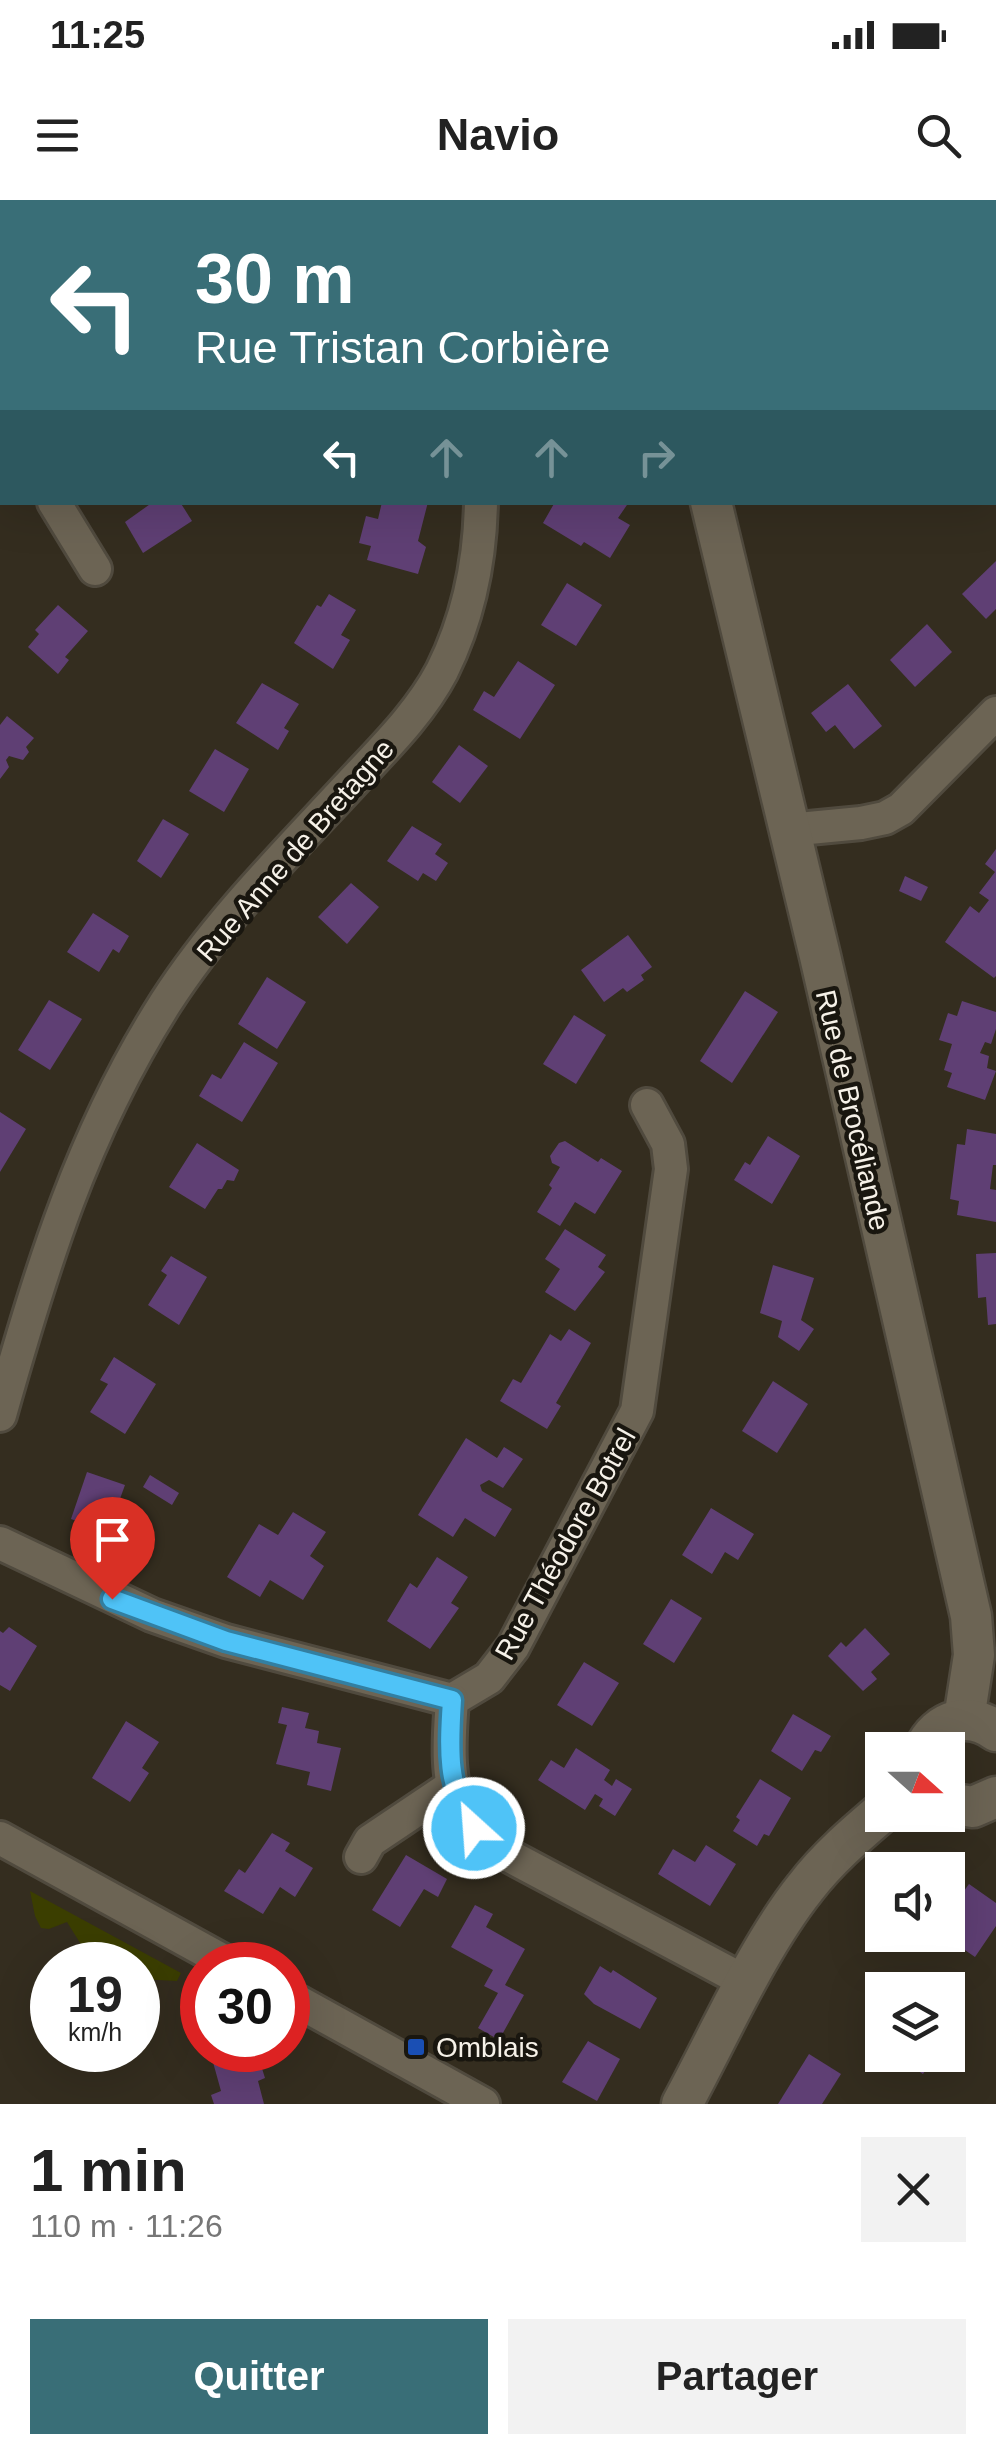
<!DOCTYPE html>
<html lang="fr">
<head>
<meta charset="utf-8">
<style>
	:root { --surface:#fff; --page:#f2f2f2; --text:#222; --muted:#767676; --accent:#396e77 }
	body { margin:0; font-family:Arial,sans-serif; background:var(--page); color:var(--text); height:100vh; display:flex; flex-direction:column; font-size:38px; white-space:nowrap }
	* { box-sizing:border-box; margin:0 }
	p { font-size:32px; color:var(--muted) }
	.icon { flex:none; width:55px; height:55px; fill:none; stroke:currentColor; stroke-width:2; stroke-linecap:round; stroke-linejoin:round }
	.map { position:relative; height:1904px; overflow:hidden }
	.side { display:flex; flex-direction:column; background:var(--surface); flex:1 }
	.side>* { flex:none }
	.top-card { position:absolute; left:0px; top:0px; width:998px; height:305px; box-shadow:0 10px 40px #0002; background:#396e77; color:#fff; overflow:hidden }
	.needle { width:65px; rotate:111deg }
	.fabs { position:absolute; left:865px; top:1532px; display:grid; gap:20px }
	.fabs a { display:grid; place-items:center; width:100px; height:100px; border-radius:0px; background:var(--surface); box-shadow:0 10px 40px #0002; font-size:50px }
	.speed { position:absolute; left:30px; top:1742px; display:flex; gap:20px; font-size:50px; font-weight:700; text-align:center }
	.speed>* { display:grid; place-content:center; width:130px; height:130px; border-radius:50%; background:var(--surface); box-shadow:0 10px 40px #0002; line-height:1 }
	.speed small { font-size:25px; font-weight:400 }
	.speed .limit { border:15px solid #d22; background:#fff; color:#111 }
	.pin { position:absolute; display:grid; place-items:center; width:85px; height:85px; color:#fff; margin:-102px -42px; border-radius:50% 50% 50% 0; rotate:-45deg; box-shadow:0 0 10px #0007 }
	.pin .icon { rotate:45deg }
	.me { position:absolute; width:110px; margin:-55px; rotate:334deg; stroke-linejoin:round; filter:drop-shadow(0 0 8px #0008) }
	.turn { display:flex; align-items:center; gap:35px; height:210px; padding:0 30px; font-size:45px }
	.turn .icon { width:130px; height:130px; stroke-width:2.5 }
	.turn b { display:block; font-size:70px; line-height:85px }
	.lanes { display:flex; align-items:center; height:95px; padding:0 30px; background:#0003; justify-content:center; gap:50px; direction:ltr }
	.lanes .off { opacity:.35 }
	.round { display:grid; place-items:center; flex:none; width:105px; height:105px; border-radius:0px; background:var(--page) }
	.headline { display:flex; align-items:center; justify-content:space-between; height:170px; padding:0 30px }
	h1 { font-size:60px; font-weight:700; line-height:75px }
	.primary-button { display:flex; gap:20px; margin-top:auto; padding:20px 30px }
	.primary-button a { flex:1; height:115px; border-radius:0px; background:var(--accent); color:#fff; font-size:40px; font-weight:700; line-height:115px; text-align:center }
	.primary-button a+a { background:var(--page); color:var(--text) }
	.status { display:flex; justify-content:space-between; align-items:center; height:70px; padding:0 50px; background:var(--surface); direction:ltr }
	.status svg { height:28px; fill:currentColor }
	header { display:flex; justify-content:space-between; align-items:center; height:130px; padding:0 30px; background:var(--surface); font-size:45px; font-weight:700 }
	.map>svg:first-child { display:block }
</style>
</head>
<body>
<div class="status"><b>11:25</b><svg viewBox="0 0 49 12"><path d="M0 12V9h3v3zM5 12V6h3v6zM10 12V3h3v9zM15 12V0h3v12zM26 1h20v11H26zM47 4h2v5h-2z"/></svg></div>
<header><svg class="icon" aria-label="menu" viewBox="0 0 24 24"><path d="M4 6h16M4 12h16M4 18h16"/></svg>Navio<svg class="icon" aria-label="search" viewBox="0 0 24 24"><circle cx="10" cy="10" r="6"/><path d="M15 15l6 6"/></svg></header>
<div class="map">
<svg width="996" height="1904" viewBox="0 0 996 1904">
	<rect width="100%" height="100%" fill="#342d1f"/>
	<path fill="#3b3e00" d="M 30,1691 L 181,1773 L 177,1781 L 138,1779 L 138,1765 L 104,1765 L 82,1746 L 67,1722 L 49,1729 L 41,1728 L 35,1716 Z"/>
	<g fill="#5f3f74">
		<path d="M 153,302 L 180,302 L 192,321 L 143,353 L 125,322 Z"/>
		<path d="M 382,302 L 428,302 L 418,341 L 426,347 L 418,374 L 367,360 L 371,346 L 359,343 L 366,316 L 378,319 Z"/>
		<path d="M 555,302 L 629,302 L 618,318 L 630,325 L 610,358 L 584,342 L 581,346 L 543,323 Z"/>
		<path d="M 996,361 L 996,409 L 986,419 L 962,394 Z"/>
		<path d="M 567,383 L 602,405 L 576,446 L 541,425 Z"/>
		<path d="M 329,394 L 356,410 L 341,435 L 350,440 L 333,469 L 294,443 L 317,405 L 321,407 Z"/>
		<path d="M 58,405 L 88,431 L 65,457 L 69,460 L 58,474 L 28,447 L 39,434 L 35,430 Z"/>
		<path d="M 927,424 L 952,452 L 915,487 L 890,460 Z"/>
		<path d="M 518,461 L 555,485 L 520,539 L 473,510 L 484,491 L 494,497 Z"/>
		<path d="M 262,483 L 299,504 L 284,528 L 289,531 L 278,550 L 236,523 Z"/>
		<path d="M 848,484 L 882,526 L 854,549 L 835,525 L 826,532 L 811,513 Z"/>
		<path d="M 7,516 L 34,538 L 26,547 L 29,552 L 23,560 L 9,556 L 6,560 L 9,567 L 0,579 L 0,525 Z"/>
		<path d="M 459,545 L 488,566 L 460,603 L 432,582 Z"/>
		<path d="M 215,549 L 249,569 L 224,612 L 189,591 Z"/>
		<path d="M 163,619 L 189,634 L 161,678 L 137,661 Z"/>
		<path d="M 412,626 L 442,644 L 435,654 L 448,663 L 436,681 L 423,673 L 418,681 L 387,661 Z"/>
		<path d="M 996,649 L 996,776 L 994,778 L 945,742 L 970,706 L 979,713 L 989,700 L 979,693 L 995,672 L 985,664 Z"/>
		<path d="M 905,676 L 928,687 L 921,701 L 899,691 Z"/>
		<path d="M 351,683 L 379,707 L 347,744 L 318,717 Z"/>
		<path d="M 93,713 L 129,736 L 119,753 L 113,749 L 99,772 L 67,752 Z"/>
		<path d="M 628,735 L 652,767 L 641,775 L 644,780 L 627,792 L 623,788 L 604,802 L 581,770 Z"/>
		<path d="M 267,777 L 306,802 L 277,849 L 238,824 Z"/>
		<path d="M 745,791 L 778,812 L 732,883 L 700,861 Z"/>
		<path d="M 49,800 L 82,819 L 50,870 L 18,850 Z"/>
		<path d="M 962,801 L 996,812 L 996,829 L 991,844 L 985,842 L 980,853 L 989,856 L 987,868 L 996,871 L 985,900 L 947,887 L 952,873 L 944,870 L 952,844 L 939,840 L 948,813 L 957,816 Z"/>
		<path d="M 574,815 L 606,835 L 576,884 L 543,864 Z"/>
		<path d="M 244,842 L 278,863 L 242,922 L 199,896 L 212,874 L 221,879 Z"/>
		<path d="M 0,912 L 26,929 L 0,972 Z"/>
		<path d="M 967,929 L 996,934 L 996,965 L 993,965 L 990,989 L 996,990 L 996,1022 L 957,1015 L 959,1001 L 950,999 L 957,944 L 965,945 Z"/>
		<path d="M 768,936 L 800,956 L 772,1004 L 734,980 L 745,962 L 750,965 Z"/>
		<path d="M 565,941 L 598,962 L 601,958 L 622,971 L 595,1014 L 575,1002 L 560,1026 L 537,1012 L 552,988 L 549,985 L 560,967 L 552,963 L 550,956 L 559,943 Z"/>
		<path d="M 197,943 L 239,970 L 234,981 L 227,980 L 222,989 L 218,989 L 205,1009 L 169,987 Z"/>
		<path d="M 565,1029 L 606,1055 L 598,1067 L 605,1072 L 575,1111 L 545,1092 L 560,1069 L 545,1059 Z"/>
		<path d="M 996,1053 L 996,1124 L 988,1125 L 986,1097 L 978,1098 L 976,1054 Z"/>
		<path d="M 171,1056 L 207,1077 L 179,1125 L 148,1105 L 167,1075 L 161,1071 Z"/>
		<path d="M 773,1065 L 814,1078 L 801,1120 L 814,1129 L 799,1151 L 778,1137 L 782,1121 L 760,1113 Z"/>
		<path d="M 569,1129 L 591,1143 L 556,1203 L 561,1206 L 547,1229 L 500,1201 L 513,1179 L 521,1183 L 550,1134 L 561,1141 Z"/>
		<path d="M 114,1157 L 156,1184 L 125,1234 L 90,1212 L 108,1184 L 100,1180 Z"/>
		<path d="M 773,1181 L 808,1204 L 777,1253 L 742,1231 Z"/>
		<path d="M 466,1238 L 497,1258 L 504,1247 L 523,1259 L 503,1288 L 489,1280 L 480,1285 L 482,1291 L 512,1309 L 495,1337 L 465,1318 L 453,1337 L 418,1315 Z"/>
		<path d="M 87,1272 L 125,1285 L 108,1332 L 71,1319 Z"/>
		<path d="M 150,1275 L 179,1293 L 172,1305 L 143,1287 Z"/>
		<path d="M 711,1308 L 754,1334 L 738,1360 L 725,1352 L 712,1374 L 682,1355 Z"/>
		<path d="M 293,1312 L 326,1332 L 310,1356 L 324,1366 L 303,1400 L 270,1380 L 260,1397 L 227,1377 L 259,1324 L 278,1335 Z"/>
		<path d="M 437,1357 L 468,1377 L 451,1403 L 459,1408 L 430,1449 L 387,1421 L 410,1383 L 417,1388 Z"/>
		<path d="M 671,1399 L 702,1418 L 674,1463 L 643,1444 Z"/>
		<path d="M 9,1427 L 37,1446 L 10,1491 L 0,1485 L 0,1431 L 3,1433 Z"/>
		<path d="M 865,1428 L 890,1454 L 871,1472 L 877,1479 L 863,1491 L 828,1456 L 841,1442 L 846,1447 Z"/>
		<path d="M 584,1462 L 619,1483 L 592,1526 L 557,1505 Z"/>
		<path d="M 282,1507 L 309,1513 L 305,1528 L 319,1531 L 317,1543 L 341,1548 L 331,1591 L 307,1585 L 310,1572 L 276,1564 L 287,1525 L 278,1523 Z"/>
		<path d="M 793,1514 L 831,1536 L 821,1552 L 815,1550 L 802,1571 L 771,1551 Z"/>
		<path d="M 126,1521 L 159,1542 L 142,1568 L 149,1573 L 130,1602 L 92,1578 Z"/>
		<path d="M 576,1548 L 610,1570 L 604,1580 L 612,1586 L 616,1579 L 632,1589 L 615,1616 L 599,1606 L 603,1599 L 595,1594 L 585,1610 L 538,1580 L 551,1560 L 564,1568 Z"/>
		<path d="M 760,1579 L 791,1598 L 769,1636 L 764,1634 L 757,1646 L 733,1631 L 740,1620 L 736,1617 Z"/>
		<path d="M 272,1633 L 290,1643 L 285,1651 L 313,1668 L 295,1697 L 280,1687 L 263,1714 L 224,1691 L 239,1669 L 245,1673 Z"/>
		<path d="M 706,1645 L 736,1664 L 710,1706 L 658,1674 L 673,1649 L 695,1662 Z"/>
		<path d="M 406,1655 L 447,1679 L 438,1697 L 424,1689 L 400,1727 L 372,1710 Z"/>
		<path d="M 969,1684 L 996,1703 L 996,1726 L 975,1757 L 943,1735 L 948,1735 L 948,1729 L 963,1707 L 956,1702 Z"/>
		<path d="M 475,1705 L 493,1714 L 486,1727 L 525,1749 L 505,1785 L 524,1795 L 499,1840 L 478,1828 L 498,1793 L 484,1786 L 493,1770 L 451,1747 Z"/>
		<path d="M 600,1766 L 611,1773 L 613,1770 L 657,1798 L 640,1829 L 594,1804 L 584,1794 Z"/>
		<path d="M 588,1841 L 620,1859 L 597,1901 L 562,1882 Z"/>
		<path d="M 227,1850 L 237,1850 L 241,1864 L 259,1859 L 265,1878 L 258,1881 L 264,1904 L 214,1904 L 211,1895 L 221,1891 L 211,1855 Z"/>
		<path d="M 809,1854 L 841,1874 L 822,1904 L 778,1904 Z"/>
		<path d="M 893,1855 L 935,1855 L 923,1874 Z"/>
	</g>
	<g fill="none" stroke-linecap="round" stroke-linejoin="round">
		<g stroke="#504a3e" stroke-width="38">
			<g id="minor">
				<path d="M 222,0 L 225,2"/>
				<path d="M 155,2 L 157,0"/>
				<path d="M 545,2 L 546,0"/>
				<path d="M 859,2 L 860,0"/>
				<path d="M 0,106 L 2,104"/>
				<path d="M 0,215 L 2,219"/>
				<path d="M 54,302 L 95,369"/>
				<path d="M 788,630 L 861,623 L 885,618 L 901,609 L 996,513"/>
				<path d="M 0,1215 C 42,1066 82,934 166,802 C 217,723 283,657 347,588 C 380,552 419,515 442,471 C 468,419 480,360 481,302"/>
				<path d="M 0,1343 L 152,1415 L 226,1441 L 452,1500"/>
				<path d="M 452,1500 L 489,1478 L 513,1447 L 637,1211 L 671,969 L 668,944 L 647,905"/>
				<path d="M 452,1500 C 449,1543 443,1593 474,1628 C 482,1637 494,1645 504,1653 L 748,1783"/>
				<path d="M 0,1638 L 231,1765"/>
				<path d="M 361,1657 L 370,1641 L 452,1586"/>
				<path d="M 288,1796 L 483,1904"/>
			</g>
		</g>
		<g stroke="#504a3e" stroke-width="45">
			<g id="tertiary">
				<path d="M 653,0 L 653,2"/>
				<path d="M 711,302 L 820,756 L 971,1416 L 974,1455 L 964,1519"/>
				<path d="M 924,1550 C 938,1519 969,1511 996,1531"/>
				<path d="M 948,1603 L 973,1607 L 996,1597"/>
				<path d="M 682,1904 C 719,1836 758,1747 805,1688 C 827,1659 855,1635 882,1612"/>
			</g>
		</g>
		<use href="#minor" stroke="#6c6454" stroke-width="32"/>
		<use href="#tertiary" stroke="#6c6454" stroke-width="40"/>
	</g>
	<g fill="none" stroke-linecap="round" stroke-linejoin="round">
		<g stroke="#337fa1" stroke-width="25">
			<path id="route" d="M 112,1399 L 226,1441 L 452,1500 C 449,1547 446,1588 474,1628"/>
		</g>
		<use href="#route" stroke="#4fc3f7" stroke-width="18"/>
	</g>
	<rect fill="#1a4fb4" stroke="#19160f" stroke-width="4" x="406" y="1837" width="20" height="20" rx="5"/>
	<g text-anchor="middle" stroke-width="9" stroke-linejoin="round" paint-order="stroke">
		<g font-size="28" fill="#f6f1e8" stroke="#19160f">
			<text transform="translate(295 650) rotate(-49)" y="10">Rue Anne de Bretagne</text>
			<text transform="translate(853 910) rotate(77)" y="10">Rue de Brocéliande</text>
			<text transform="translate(565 1344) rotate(-61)" y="10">Rue Théodore Botrel</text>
		</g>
		<g font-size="28" fill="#f6f1e8" stroke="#19160f" text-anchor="start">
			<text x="436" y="1857">Omblais</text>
		</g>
	</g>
</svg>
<div class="fabs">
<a><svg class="needle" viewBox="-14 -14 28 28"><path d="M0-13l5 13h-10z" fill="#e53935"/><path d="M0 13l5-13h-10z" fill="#767676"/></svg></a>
<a><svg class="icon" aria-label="sound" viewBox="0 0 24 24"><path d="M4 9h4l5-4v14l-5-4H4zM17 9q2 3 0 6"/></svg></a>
<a><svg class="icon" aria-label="layers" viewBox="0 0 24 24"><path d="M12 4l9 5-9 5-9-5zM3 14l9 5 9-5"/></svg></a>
</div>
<div class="speed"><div>19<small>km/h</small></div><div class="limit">30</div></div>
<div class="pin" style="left:112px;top:1399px;background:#d93025"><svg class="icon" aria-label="arrive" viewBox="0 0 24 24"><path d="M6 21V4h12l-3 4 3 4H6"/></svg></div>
<svg class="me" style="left:474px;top:1628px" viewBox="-20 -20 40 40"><circle r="17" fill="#4fc3f7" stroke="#fff" stroke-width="3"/><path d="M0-11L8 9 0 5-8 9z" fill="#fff"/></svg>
<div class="top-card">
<div class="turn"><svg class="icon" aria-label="left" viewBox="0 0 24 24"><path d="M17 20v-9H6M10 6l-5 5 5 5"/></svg><div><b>30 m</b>Rue Tristan Corbière</div></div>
<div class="lanes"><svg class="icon" aria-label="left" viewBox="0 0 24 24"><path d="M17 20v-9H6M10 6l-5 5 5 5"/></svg><svg class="icon off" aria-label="ahead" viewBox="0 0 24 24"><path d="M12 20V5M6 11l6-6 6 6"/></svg><svg class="icon off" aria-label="ahead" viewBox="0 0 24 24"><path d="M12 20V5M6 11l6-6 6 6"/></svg><svg class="icon off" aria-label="right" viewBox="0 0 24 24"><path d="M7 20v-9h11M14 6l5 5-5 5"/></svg></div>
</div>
</div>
<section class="side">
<div class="headline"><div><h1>1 min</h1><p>110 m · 11:26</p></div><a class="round"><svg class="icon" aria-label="close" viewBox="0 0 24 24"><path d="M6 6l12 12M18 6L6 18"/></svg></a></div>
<div class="primary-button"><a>Quitter</a><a>Partager</a></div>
</section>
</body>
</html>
